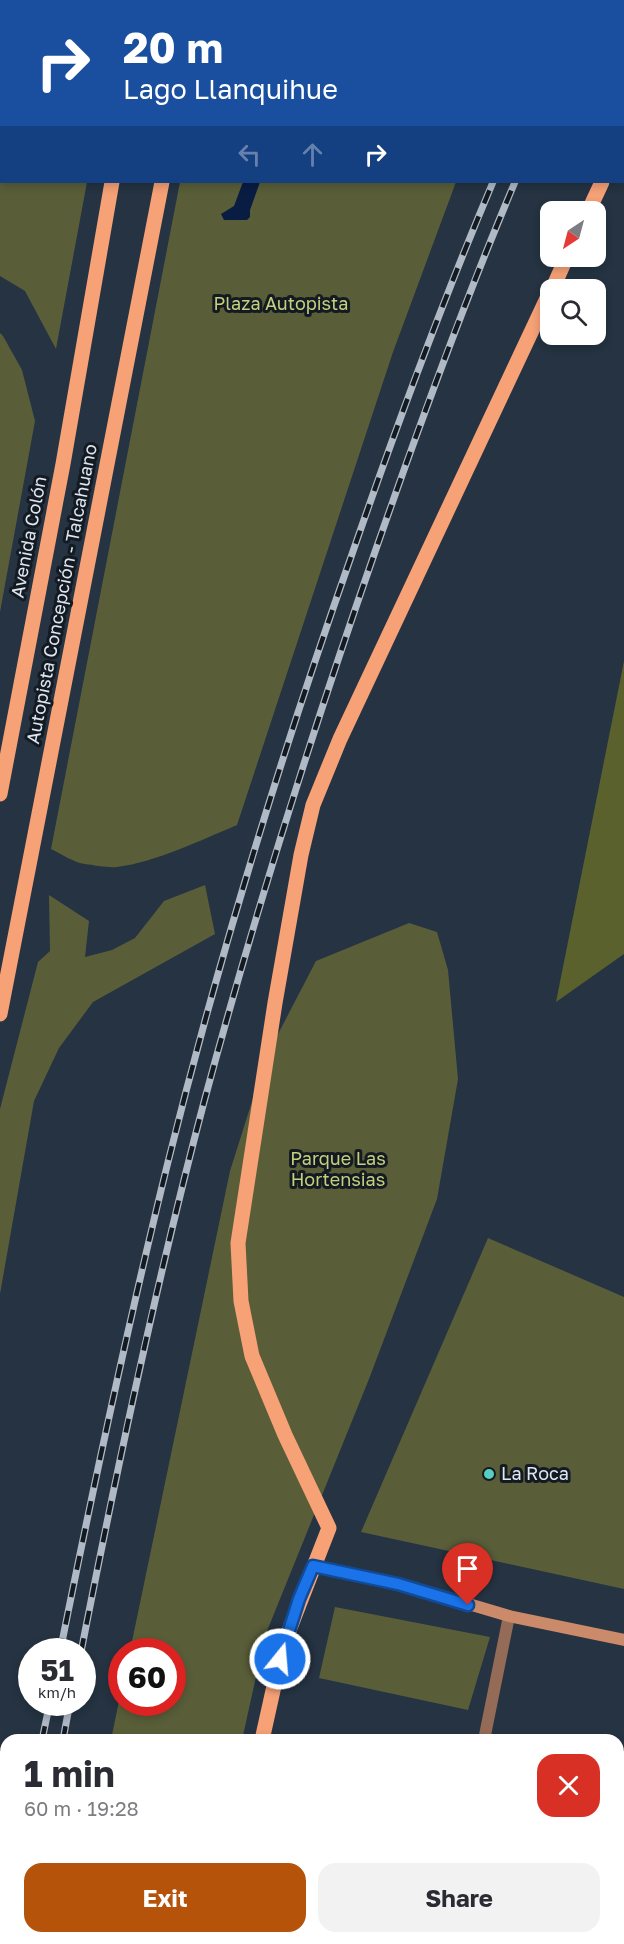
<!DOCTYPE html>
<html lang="en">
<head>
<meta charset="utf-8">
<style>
	:root { --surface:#fff; --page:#f2f2f3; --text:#2b2b33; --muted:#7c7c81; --accent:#b45309 }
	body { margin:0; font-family:"Golos Text",sans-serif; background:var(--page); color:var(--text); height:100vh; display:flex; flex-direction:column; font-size:22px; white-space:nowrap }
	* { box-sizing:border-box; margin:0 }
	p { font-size:20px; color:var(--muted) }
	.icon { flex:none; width:33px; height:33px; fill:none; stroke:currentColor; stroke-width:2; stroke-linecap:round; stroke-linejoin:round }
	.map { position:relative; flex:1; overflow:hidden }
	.panel { position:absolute; left:0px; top:1734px; width:624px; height:210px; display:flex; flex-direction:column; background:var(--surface); border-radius:18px 18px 0 0; box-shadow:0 3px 9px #0003 }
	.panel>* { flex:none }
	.banner { position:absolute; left:0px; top:0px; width:624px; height:183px; box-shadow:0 3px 9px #0003; background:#1a4fa0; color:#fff; overflow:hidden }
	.needle { width:39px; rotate:216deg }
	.fabs { position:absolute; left:540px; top:201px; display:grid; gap:12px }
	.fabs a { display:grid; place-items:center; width:66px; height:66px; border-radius:12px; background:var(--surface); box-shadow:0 3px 9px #0003; font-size:30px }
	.speed { position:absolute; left:18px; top:1638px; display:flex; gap:12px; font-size:30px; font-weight:700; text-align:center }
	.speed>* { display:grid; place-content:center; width:78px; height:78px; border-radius:50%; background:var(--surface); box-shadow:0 3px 9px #0003; line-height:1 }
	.speed small { font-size:15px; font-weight:400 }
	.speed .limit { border:9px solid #d22; background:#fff; color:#111 }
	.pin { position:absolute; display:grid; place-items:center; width:51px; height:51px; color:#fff; margin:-62px -26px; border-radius:50% 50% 50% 0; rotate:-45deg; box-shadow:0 0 6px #0007 }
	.pin .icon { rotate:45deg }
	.me { position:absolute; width:66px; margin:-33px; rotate:17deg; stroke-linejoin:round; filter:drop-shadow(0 0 4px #0008) }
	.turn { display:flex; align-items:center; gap:21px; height:126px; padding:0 24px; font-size:27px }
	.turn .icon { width:78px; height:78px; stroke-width:2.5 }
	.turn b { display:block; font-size:42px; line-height:51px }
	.lanes { display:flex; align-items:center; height:57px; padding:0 24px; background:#0003; justify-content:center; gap:30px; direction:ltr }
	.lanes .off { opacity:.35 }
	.round { display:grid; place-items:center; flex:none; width:63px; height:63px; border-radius:18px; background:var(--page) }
	.summary { display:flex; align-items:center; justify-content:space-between; height:102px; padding:0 24px }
	h1 { font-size:36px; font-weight:700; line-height:45px }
	.action { display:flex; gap:12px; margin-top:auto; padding:12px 24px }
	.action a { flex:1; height:69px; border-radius:18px; background:var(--accent); color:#fff; font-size:24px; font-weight:700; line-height:69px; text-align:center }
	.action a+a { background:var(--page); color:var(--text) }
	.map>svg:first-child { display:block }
</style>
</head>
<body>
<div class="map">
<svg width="624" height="1944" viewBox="0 0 624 1944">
	<rect width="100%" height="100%" fill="#253342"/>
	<g fill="#595e39">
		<path d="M 0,0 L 118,0 L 2,2 L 2,182 L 87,182 L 56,349 L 25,291 L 0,276 Z"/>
		<path d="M 216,0 L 523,0 L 215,2 Z"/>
		<path d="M 180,182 L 456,182 L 393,352 L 237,825 C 201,840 156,862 117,867 C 109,868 93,865 85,864 C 74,863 60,853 51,849 Z"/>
		<path d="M 0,333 L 3,336 L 22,370 L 35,421 L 0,612 Z"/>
		<path d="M 205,885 L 215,934 L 93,1002 L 59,1048 L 34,1101 L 0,1294 L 0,1109 L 38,962 L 50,951 L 49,895 L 89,921 L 85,957 L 112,950 L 135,938 L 164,901 Z"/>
		<path d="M 409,923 L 437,932 L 448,970 L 458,1079 L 437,1199 L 369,1379 L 265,1636 L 242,1740 L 111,1740 L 121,1691 L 122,1702 L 172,1702 L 172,1652 L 130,1651 L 230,1171 L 266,1057 L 316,961 Z"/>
		<path d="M 488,1238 L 624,1297 L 624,1589 L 361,1532 Z"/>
		<path d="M 335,1607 L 490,1637 L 468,1710 L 319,1678 Z"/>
		<path d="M 70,1938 L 204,1938 L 203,1944 L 69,1944 Z"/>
	</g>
	<path fill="#5a612c" d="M 624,661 L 624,954 L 556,1002 Z"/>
	<path fill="#091d43" d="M 243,182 L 260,182 L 250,210 L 250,217 L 247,220 L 224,220 L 221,214 L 234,206 Z"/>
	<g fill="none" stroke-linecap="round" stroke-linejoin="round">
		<g stroke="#946b56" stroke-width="12">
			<path d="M 484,1740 L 509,1616"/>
			<path d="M 443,1944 L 444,1938"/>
		</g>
		<path stroke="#cb8a69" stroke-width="12" d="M 313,1566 L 425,1591 L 509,1616 L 624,1640"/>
		<g stroke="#f6a176" stroke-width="15">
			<path d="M 144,2 L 144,0"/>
			<path d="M 196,2 L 196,0"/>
			<path d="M 622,138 L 624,135"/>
			<path d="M 588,212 L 602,182"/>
			<path d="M 552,290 L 567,256"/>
			<path d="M 0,794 L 63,464 L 112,182"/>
			<path d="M 0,1014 L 162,182"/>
			<path d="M 262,1740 L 280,1659 L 288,1633 L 329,1528 L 285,1435 L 252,1356 L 241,1301 L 238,1243 L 275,1003 L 301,855 L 313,805 L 340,739 L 550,292"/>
			<path d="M 220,1944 L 221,1938"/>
		</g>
		<g stroke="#b0bac6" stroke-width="7">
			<g id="rail">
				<path d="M 571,2 L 571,0"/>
				<path d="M 593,2 L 594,0"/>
				<path d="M 60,1652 C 93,1488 128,1324 168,1162 C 219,957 281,755 351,557 C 395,430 441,305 493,182"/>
				<path d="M 81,1652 C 117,1468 156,1283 204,1102 C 254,916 312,732 376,549 C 419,426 464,302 515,182"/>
				<path d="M 42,1740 L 50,1702"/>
				<path d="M 63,1740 L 70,1702"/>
				<path d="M 1,1944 L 6,1918"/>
				<path d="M 22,1944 L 24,1938"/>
			</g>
		</g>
		<use href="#rail" stroke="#141a21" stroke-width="4.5" stroke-dasharray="14" stroke-linecap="butt"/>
	</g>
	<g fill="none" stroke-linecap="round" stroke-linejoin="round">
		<g stroke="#114b97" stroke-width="15">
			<path id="route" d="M 280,1659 L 299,1599 L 313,1566 L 398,1584 L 468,1605"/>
		</g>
		<use href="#route" stroke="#1a73e8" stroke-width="10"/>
	</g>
	<circle fill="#57cec1" stroke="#141a21" stroke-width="2" cx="489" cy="1474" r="6"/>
	<g text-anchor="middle" stroke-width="6" stroke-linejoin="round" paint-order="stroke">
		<g font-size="18" fill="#c4d07e" stroke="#141a21">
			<text x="281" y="310">Plaza Autopista</text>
			<text x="338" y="1165">Parque Las<tspan x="338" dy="21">Hortensias</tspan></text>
		</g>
		<g font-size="18" fill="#dee6f1" stroke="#141a21">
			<text transform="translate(29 537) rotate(-79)" y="6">Avenida Colón</text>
			<text transform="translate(62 594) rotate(-79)" y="6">Autopista Concepción - Talcahuano</text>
		</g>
		<g font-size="18" fill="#dee6f1" stroke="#141a21" text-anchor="start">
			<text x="501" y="1480">La Roca</text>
		</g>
	</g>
</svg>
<div class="fabs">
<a><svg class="needle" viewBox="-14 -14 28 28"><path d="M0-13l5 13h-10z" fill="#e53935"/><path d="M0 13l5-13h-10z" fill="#7c7c81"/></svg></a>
<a><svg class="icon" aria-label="search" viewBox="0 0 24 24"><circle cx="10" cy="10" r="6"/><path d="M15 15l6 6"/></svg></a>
</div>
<div class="speed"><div>51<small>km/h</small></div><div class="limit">60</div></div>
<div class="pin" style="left:468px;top:1605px;background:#d93025"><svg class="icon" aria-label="arrive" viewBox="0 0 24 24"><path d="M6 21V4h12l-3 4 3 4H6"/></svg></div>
<svg class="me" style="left:280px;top:1659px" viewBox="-20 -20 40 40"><circle r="17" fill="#1a73e8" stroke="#fff" stroke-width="3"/><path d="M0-11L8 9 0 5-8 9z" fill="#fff"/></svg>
<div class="banner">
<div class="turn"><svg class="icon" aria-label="right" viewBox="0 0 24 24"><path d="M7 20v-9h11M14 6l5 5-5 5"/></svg><div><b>20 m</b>Lago Llanquihue</div></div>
<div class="lanes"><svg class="icon off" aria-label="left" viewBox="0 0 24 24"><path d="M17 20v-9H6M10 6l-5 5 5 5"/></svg><svg class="icon off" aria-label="ahead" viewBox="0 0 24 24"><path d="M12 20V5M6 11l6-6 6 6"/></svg><svg class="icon" aria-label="right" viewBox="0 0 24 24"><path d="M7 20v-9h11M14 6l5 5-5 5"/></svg></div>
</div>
<section class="panel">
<div class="summary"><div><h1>1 min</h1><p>60 m · 19:28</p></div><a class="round" style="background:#d93025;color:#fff"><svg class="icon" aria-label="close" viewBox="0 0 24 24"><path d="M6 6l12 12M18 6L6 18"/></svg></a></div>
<div class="action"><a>Exit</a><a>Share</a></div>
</section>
</div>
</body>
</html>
